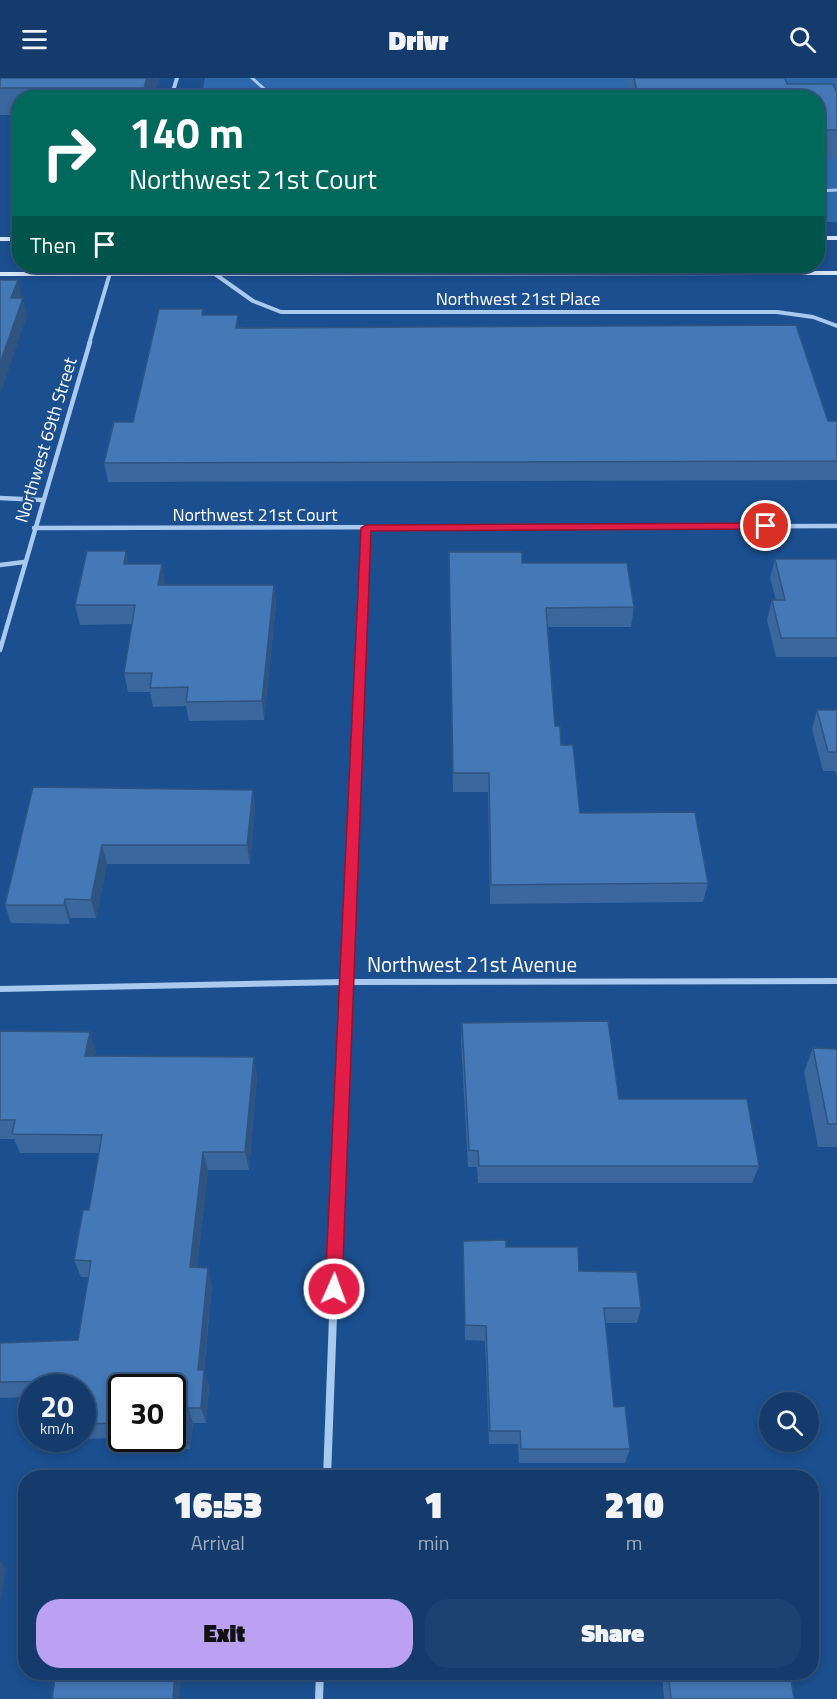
<!DOCTYPE html>
<html lang="en">
<head>
<meta charset="utf-8">
<style>
	:root { --surface:#143b6b; --page:#1d4271; --text:#f1f3f6; --muted:#9dadc1; --line:#33557e; --accent:#bca0f2 }
	body { margin:0; font-family:"Titillium Web",sans-serif; background:var(--page); color:var(--text); height:100vh; display:flex; flex-direction:column; font-size:22px; white-space:nowrap }
	* { box-sizing:border-box; margin:0 }
	p { font-size:20px; color:var(--muted) }
	.icon { flex:none; width:33px; height:33px; fill:none; stroke:currentColor; stroke-width:2; stroke-linecap:round; stroke-linejoin:round }
	.map { position:relative; flex:1; overflow:hidden }
	.side { position:absolute; left:18px; top:1392px; width:801px; height:210px; display:flex; flex-direction:column; background:var(--surface); border-radius:24px; box-shadow:0 3px 9px #0003,0 0 0 2px var(--line) }
	.side>* { flex:none }
	.guide { position:absolute; left:12px; top:12px; width:813px; height:183px; border-radius:24px; box-shadow:0 3px 9px #0003,0 0 0 2px var(--line); background:#00695c; color:#fff; overflow:hidden }
	.buttons { position:absolute; left:759px; top:1314px; display:grid; gap:12px }
	.buttons a { display:grid; place-items:center; width:60px; height:60px; border-radius:50%; background:var(--surface); box-shadow:0 3px 9px #0003,0 0 0 2px var(--line); font-size:30px }
	.speed { position:absolute; left:18px; top:1296px; display:flex; gap:12px; font-size:30px; font-weight:700; text-align:center }
	.speed>* { display:grid; place-content:center; width:78px; height:78px; border-radius:50%; background:var(--surface); box-shadow:0 3px 9px #0003,0 0 0 2px var(--line); line-height:1 }
	.speed small { font-size:15px; font-weight:400 }
	.speed .limit { border:3px solid #111; border-radius:9px; background:#fff; color:#111 }
	.pin { position:absolute; display:grid; place-items:center; width:51px; height:51px; color:#fff; margin:-26px; border:3px solid #fff; border-radius:50%; box-shadow:0 2px 6px #0007 }
	.me { position:absolute; width:66px; margin:-33px; rotate:2deg; stroke-linejoin:round; filter:drop-shadow(0 0 4px #0008) }
	.turn { display:flex; align-items:center; gap:21px; height:126px; padding:0 18px; font-size:27px }
	.turn .icon { width:78px; height:78px; stroke-width:2.5 }
	.turn b { display:block; font-size:42px; line-height:51px }
	.then { display:flex; align-items:center; height:57px; padding:0 18px; background:#0003; gap:12px; font-size:22px }
	.eta { display:flex; justify-content:space-evenly; align-items:center; height:102px; text-align:center }
	.eta b { font-size:36px; font-weight:800; line-height:42px }
	.primary-button { display:flex; gap:12px; margin-top:auto; padding:12px 18px }
	.primary-button a { flex:1; height:69px; border-radius:24px; background:var(--accent); color:#111; font-size:24px; font-weight:800; line-height:69px; text-align:center }
	.primary-button a+a { background:var(--page); color:var(--text) }
	header { display:flex; justify-content:space-between; align-items:center; height:78px; padding:0 18px; background:var(--surface); font-size:27px; font-weight:800 }
	.map>svg:first-child { display:block }
</style>
</head>
<body>
<header><svg class="icon" aria-label="menu" viewBox="0 0 24 24"><path d="M4 6h16M4 12h16M4 18h16"/></svg>Drivr<svg class="icon" aria-label="search" viewBox="0 0 24 24"><circle cx="10" cy="10" r="6"/><path d="M15 15l6 6"/></svg></header>
<div class="map">
<svg width="837" height="1621" viewBox="0 0 837 1621">
	<rect width="100%" height="100%" fill="#1b4f8f"/>
	<path fill="#2e69ad" d="M 205,0 L 837,0 L 837,144 L 818,144 L 818,20 L 201,20 Z"/>
	<g fill="none" stroke-linecap="round" stroke-linejoin="round">
		<g stroke="#a9c9ee" stroke-width="3">
			<path d="M 252,0 L 270,16 L 280,20"/>
			<path d="M 818,113 L 837,112"/>
		</g>
		<g stroke="#a9c9ee" stroke-width="4">
			<path d="M 171,20 L 177,0"/>
			<path d="M 215,196 L 253,223 L 281,234 L 777,234 L 813,239 L 837,248"/>
			<path d="M 89,266 L 110,195"/>
		</g>
		<g stroke="#a9c9ee" stroke-width="4.5">
			<path d="M 0,420 L 42,422"/>
			<path d="M 34,450 L 837,448"/>
			<path d="M 0,487 L 24,484"/>
			<path d="M 0,572 L 90,264"/>
			<path d="M 359,608 L 366,450"/>
		</g>
		<g stroke="#a9c9ee" stroke-width="6">
			<path d="M 0,911 L 345,904 L 837,903"/>
			<path d="M 340,1050 L 359,606"/>
		</g>
		<g stroke="#a9c9ee" stroke-width="8">
			<path d="M 327,1400 L 340,1049"/>
			<path d="M 319,1621 L 320,1594"/>
		</g>
		<g fill="#d6e6fa" fill-rule="evenodd">
			<rect x="818" y="158" width="19" height="4"/>
			<rect x="0" y="159" width="20" height="4"/>
			<path d="M 837,193 L 837,197 L 0,198 L 0,194 Z"/>
		</g>
	</g>
	<g fill="#3a679d" fill-rule="evenodd">
		<path d="M 0,0 L 159,0 L 153,20 L 20,20 L 20,37 L 0,37 Z"/>
		<path d="M 626,0 L 785,0 L 787,6 L 833,6 L 837,15 L 837,52 L 835,52 L 837,52 L 837,80 L 818,80 L 818,20 L 630,20 Z"/>
		<path d="M 204,237 L 239,249 L 828,343 L 837,343 L 837,402 L 108,404 L 104,385 L 133,344 Z"/>
		<path d="M 126,473 L 128,486 L 162,486 L 164,507 L 274,507 L 276,526 L 264,642 L 189,643 L 186,628 L 153,629 L 150,614 L 128,614 L 124,595 L 132,546 L 80,547 L 75,527 Z"/>
		<path d="M 449,474 L 522,485 L 634,529 L 631,549 L 548,549 L 555,648 L 561,667 L 580,735 L 708,805 L 703,824 L 490,826 L 488,714 L 453,714 Z"/>
		<path d="M 775,481 L 837,481 L 837,579 L 776,579 L 767,542 L 772,522 L 776,522 L 770,500 Z"/>
		<path d="M 817,632 L 837,632 L 837,699 L 835,693 L 823,693 L 812,651 Z"/>
		<path d="M 33,709 L 253,712 L 255,731 L 250,786 L 107,786 L 96,840 L 70,840 L 70,846 L 11,845 L 5,827 Z"/>
		<path d="M 462,945 L 759,1088 L 752,1105 L 478,1105 L 477,1089 L 468,1089 L 461,963 Z"/>
		<path d="M 0,953 L 96,973 L 95,978 L 257,998 L 249,1092 L 208,1092 L 197,1189 L 212,1207 L 204,1292 L 209,1308 L 206,1345 L 193,1345 L 190,1371 L 122,1371 L 117,1360 L 80,1361 L 80,1360 L 82,1360 L 82,1310 L 32,1310 L 32,1319 L 0,1320 L 0,1265 L 78,1262 L 88,1199 L 81,1199 L 74,1182 L 89,1132 L 99,1075 L 20,1075 L 14,1061 L 0,1061 ZM 122,1310 L 172,1310 L 172,1360 L 122,1360 Z"/>
		<path d="M 813,970 L 837,971 L 837,1069 L 818,1069 L 804,994 Z"/>
		<path d="M 463,1163 L 506,1169 L 579,1193 L 641,1230 L 637,1245 L 606,1245 L 614,1329 L 630,1371 L 625,1385 L 519,1385 L 518,1366 L 489,1366 L 485,1263 L 465,1262 L 463,1179 Z"/>
		<path d="M 662,1594 L 790,1594 L 794,1621 L 664,1621 Z"/>
	</g>
	<g fill="#305480">
		<path d="M 147,0 L 159,0 L 153,20 L 145,20 L 144,10 Z"/>
		<path d="M 18,202 L 22,220 L 11,220 Z"/>
		<path d="M 23,220 L 27,238 L 0,317 L 0,285 Z"/>
		<path d="M 238,237 L 239,255 L 236,250 Z"/>
		<path d="M 126,473 L 130,492 L 124,486 Z"/>
		<path d="M 162,486 L 165,505 L 162,527 L 158,507 Z"/>
		<path d="M 274,507 L 276,526 L 264,642 L 262,623 Z"/>
		<path d="M 253,712 L 255,731 L 250,786 L 247,767 Z"/>
		<path d="M 102,767 L 107,786 L 96,840 L 91,822 Z"/>
		<path d="M 65,821 L 70,840 L 70,846 L 64,827 Z"/>
		<path d="M 90,954 L 96,973 L 92,997 L 85,978 Z"/>
		<path d="M 254,979 L 257,998 L 249,1092 L 245,1074 Z"/>
		<path d="M 203,1074 L 208,1092 L 195,1206 L 190,1189 Z"/>
		<path d="M 208,1190 L 212,1207 L 202,1308 L 198,1292 Z"/>
		<path d="M 204,1292 L 209,1308 L 206,1345 L 201,1330 Z"/>
		<path d="M 188,1330 L 193,1345 L 190,1371 L 185,1356 Z"/>
		<path d="M 0,1482 L 6,1490 L 0,1527 Z"/>
		<path d="M 175,1594 L 182,1594 L 179,1621 L 173,1621 Z"/>
	</g>
	<g fill="#4478b7" stroke="#305480" stroke-width="1.5">
		<path d="M 0,0 L 147,0 L 144,10 L 0,10 Z"/>
		<path d="M 634,0 L 785,0 L 787,6 L 833,6 L 837,15 L 837,52 L 818,52 L 818,20 L 638,20 Z"/>
		<path d="M 0,202 L 18,202 L 11,220 L 23,220 L 0,285 Z"/>
		<path d="M 159,231 L 203,231 L 202,237 L 238,237 L 236,250 L 796,247 L 828,343 L 837,343 L 837,383 L 104,385 L 114,344 L 133,344 Z"/>
		<path d="M 87,473 L 126,473 L 124,486 L 162,486 L 158,507 L 274,507 L 262,623 L 186,624 L 188,609 L 150,610 L 152,595 L 124,595 L 135,527 L 75,527 Z"/>
		<path d="M 449,474 L 522,474 L 522,485 L 627,485 L 634,529 L 546,530 L 555,648 L 560,648 L 561,667 L 573,667 L 580,735 L 695,734 L 708,805 L 491,807 L 489,695 L 453,695 Z"/>
		<path d="M 775,481 L 837,481 L 837,560 L 781,560 L 772,522 L 785,522 Z"/>
		<path d="M 817,632 L 837,632 L 837,674 L 828,674 Z"/>
		<path d="M 33,709 L 253,712 L 247,767 L 102,767 L 91,822 L 65,821 L 64,827 L 5,827 Z"/>
		<path d="M 608,943 L 619,1021 L 747,1021 L 759,1088 L 479,1088 L 478,1073 L 469,1072 L 462,945 Z"/>
		<path d="M 0,953 L 90,954 L 85,978 L 254,979 L 245,1074 L 203,1074 L 190,1189 L 208,1190 L 198,1292 L 204,1292 L 201,1330 L 188,1330 L 185,1356 L 172,1357 L 172,1310 L 122,1310 L 122,1357 L 115,1357 L 117,1345 L 82,1346 L 82,1310 L 77,1310 L 78,1303 L 0,1304 L 0,1265 L 78,1262 L 91,1183 L 74,1182 L 83,1132 L 89,1132 L 102,1057 L 12,1056 L 15,1042 L 0,1042 Z"/>
		<path d="M 813,970 L 837,971 L 837,1046 L 828,1046 Z"/>
		<path d="M 506,1162 L 506,1169 L 578,1169 L 579,1193 L 637,1194 L 641,1230 L 604,1230 L 614,1329 L 625,1328 L 630,1371 L 521,1371 L 520,1353 L 490,1353 L 486,1248 L 465,1247 L 463,1163 Z"/>
		<path d="M 56,1594 L 175,1594 L 173,1621 L 52,1621 Z"/>
		<path d="M 668,1594 L 790,1594 L 794,1621 L 671,1621 Z"/>
	</g>
	<path fill="#e11d48" stroke="#92132f" stroke-width="1.5" d="M 766,445 L 770,446 L 770,451 L 371,453 L 342,1211 L 340,1216 L 334,1219 L 328,1216 L 325,1211 L 361,450 L 366,447 Z"/>
	<g text-anchor="middle" stroke-width="4.5" stroke-linejoin="round" paint-order="stroke">
		<g font-size="18" fill="#fff" stroke="#1b4f8f">
			<text x="518" y="227">Northwest 21st Place</text>
			<text transform="translate(46 362) rotate(-73)" y="6">Northwest 69th Street</text>
			<text x="255" y="443">Northwest 21st Court</text>
		</g>
		<g font-size="21" fill="#fff" stroke="#1b4f8f">
			<text x="472" y="894">Northwest 21st Avenue</text>
		</g>
	</g>
</svg>
<div class="buttons">
<a><svg class="icon" aria-label="search" viewBox="0 0 24 24"><circle cx="10" cy="10" r="6"/><path d="M15 15l6 6"/></svg></a>
</div>
<div class="speed"><div>20<small>km/h</small></div><div class="limit">30</div></div>
<div class="pin" style="left:766px;top:448px;background:#d93025"><svg class="icon" aria-label="arrive" viewBox="0 0 24 24"><path d="M6 21V4h12l-3 4 3 4H6"/></svg></div>
<svg class="me" style="left:334px;top:1211px" viewBox="-20 -20 40 40"><circle r="17" fill="#e11d48" stroke="#fff" stroke-width="3"/><path d="M0-11L8 9 0 5-8 9z" fill="#fff"/></svg>
<div class="guide">
<div class="turn"><svg class="icon" aria-label="right" viewBox="0 0 24 24"><path d="M7 20v-9h11M14 6l5 5-5 5"/></svg><div><b>140 m</b>Northwest 21st Court</div></div>
<div class="then">Then<svg class="icon" aria-label="arrive" viewBox="0 0 24 24"><path d="M6 21V4h12l-3 4 3 4H6"/></svg></div>
</div>
<section class="side">
<div class="eta">
<div><b>16:53</b><p>Arrival</p></div>
<div><b>1</b><p>min</p></div>
<div><b>210</b><p>m</p></div>
</div>
<div class="primary-button"><a>Exit</a><a>Share</a></div>
</section>
</div>
</body>
</html>
